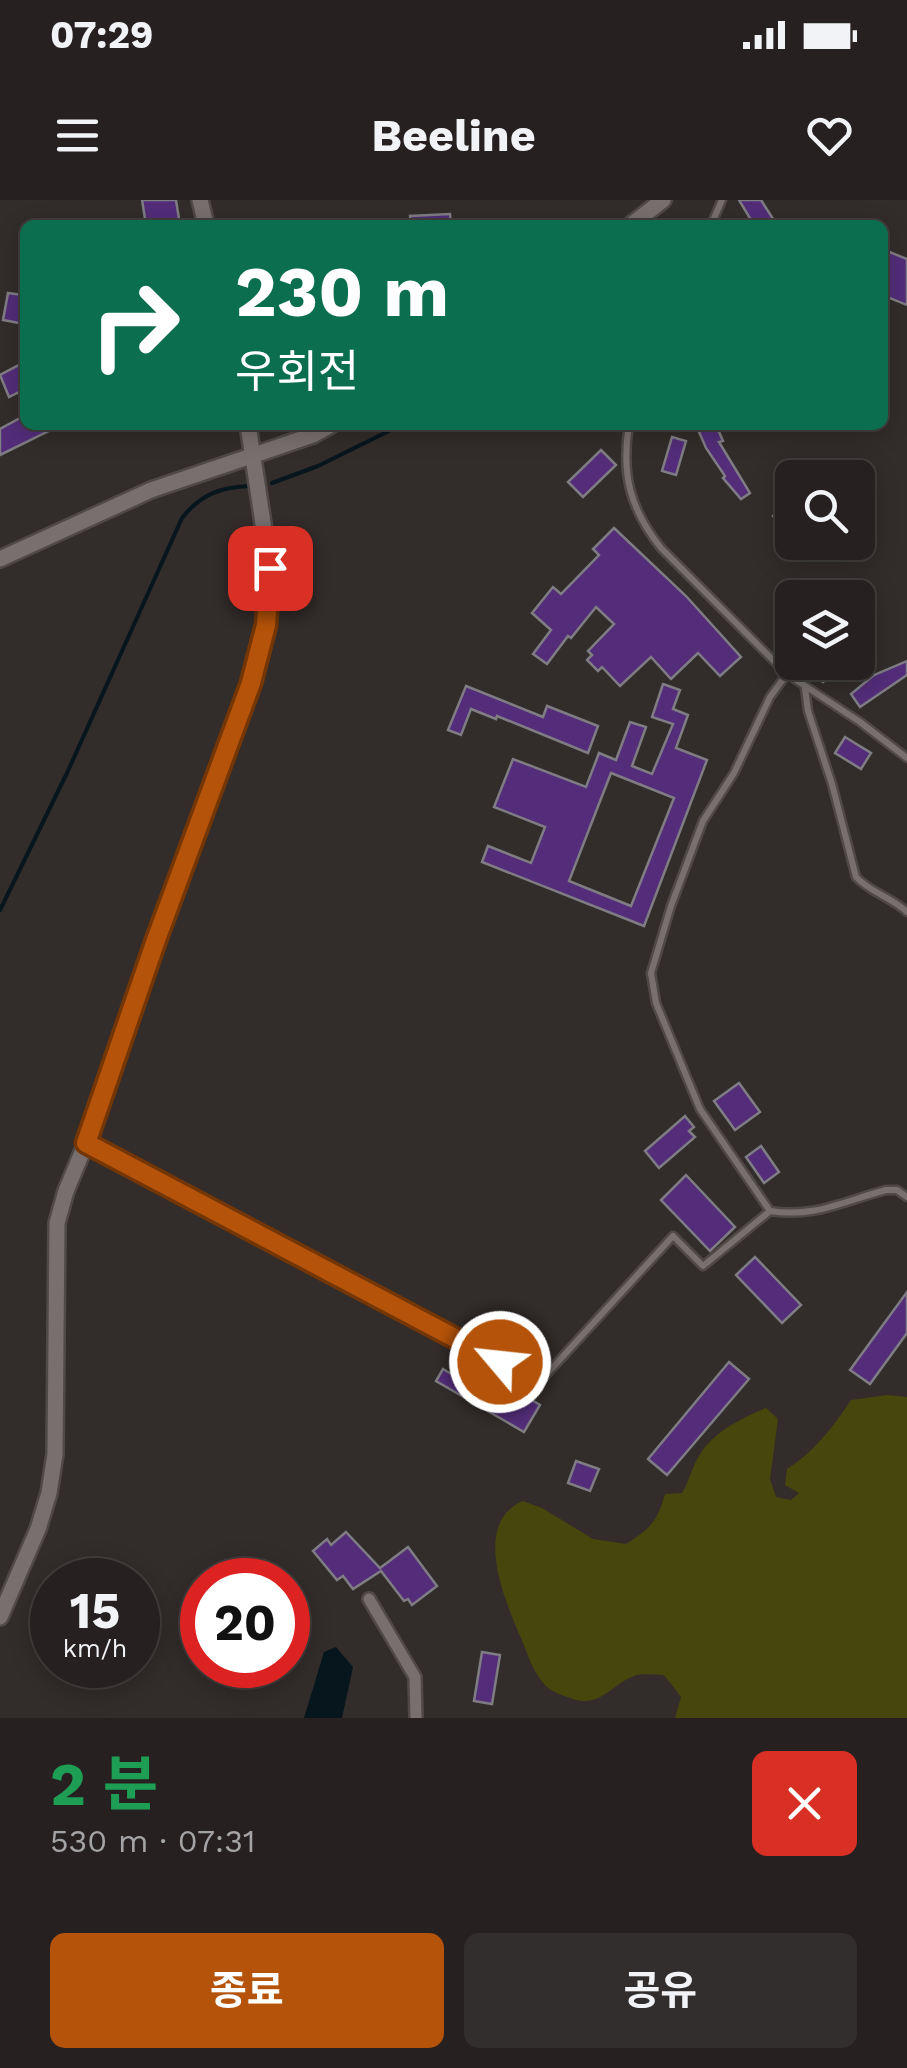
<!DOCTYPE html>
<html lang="ko">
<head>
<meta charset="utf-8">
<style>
	:root { --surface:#262120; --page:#322e2d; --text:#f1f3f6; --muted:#a4a3a5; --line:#423e3e; --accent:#b45309 }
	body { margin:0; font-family:"Work Sans","Noto Sans KR",sans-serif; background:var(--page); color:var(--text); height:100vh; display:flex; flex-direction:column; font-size:38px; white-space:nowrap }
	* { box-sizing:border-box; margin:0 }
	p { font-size:32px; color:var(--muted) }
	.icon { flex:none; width:55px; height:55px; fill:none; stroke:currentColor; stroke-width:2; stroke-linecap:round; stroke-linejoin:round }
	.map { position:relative; height:1518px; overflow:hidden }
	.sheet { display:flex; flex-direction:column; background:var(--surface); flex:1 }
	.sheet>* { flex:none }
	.hud { position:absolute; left:20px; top:20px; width:868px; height:210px; border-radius:15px; box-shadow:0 5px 25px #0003,0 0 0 2px var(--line); background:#0b6e4f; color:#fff; overflow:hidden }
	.buttons { position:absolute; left:775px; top:260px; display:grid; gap:20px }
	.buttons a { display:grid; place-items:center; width:100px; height:100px; border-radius:15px; background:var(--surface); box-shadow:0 5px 25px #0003,0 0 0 2px var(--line); font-size:50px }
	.speed { position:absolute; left:30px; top:1358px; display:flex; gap:20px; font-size:50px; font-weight:700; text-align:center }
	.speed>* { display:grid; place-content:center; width:130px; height:130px; border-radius:50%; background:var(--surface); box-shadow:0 5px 25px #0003,0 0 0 2px var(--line); line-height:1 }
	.speed small { font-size:25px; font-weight:400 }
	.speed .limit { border:15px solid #d22; background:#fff; color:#111 }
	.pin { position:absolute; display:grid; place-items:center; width:85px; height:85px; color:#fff; margin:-42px; border-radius:20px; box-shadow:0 5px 15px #0006 }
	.me { position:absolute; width:110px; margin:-55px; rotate:298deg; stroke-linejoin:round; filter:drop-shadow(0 0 8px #0008) }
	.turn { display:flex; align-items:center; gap:35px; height:210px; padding:0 50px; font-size:45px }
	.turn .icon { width:130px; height:130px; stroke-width:2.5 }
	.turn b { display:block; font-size:70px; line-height:85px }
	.round { display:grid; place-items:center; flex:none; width:105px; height:105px; border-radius:15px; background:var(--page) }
	.overview { display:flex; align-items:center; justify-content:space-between; height:170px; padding:0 50px }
	h1 { font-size:60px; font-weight:700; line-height:75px; color:#1e9e55 }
	.cta { display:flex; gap:20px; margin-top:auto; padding:20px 50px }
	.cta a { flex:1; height:115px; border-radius:15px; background:var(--accent); color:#fff; font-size:40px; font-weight:700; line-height:115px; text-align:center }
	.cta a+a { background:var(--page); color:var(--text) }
	.status { display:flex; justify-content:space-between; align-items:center; height:70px; padding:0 50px; background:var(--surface); direction:ltr }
	.status svg { height:28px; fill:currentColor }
	header { display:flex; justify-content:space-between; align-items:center; height:130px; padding:0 50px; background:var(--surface); font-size:45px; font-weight:700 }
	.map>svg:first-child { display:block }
</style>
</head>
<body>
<div class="status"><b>07:29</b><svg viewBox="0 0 49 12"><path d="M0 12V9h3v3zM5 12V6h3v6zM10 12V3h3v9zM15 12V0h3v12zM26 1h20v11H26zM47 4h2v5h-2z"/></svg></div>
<header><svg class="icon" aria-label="menu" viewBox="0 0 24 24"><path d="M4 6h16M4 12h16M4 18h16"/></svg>Beeline<svg class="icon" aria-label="heart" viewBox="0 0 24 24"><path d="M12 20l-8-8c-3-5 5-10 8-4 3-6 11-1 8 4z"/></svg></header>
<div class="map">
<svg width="907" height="1518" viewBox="0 0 907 1518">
	<rect width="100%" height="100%" fill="#322c2a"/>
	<path fill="#46470d" d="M 887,1195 L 907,1197 L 907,1518 L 675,1518 L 681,1497 L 664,1475 C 655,1475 642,1473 634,1476 C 611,1485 600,1508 573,1499 C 564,1496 552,1492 546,1486 C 533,1473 528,1455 521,1438 C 505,1401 471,1323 523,1301 L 542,1308 L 593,1339 L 626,1344 C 651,1328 657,1322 665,1294 L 682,1293 C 689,1281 692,1267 699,1256 C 713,1232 742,1218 766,1208 L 778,1219 L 770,1279 L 776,1297 L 791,1300 L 799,1293 L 785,1285 L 787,1269 C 813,1253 834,1226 851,1200 Z"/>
	<path fill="#07161d" d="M 336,1447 L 353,1467 L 342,1518 L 304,1518 L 324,1452 Z"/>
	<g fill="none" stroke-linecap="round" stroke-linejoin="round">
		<g stroke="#07161d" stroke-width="4">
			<path d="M 272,283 L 318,266 L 401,225"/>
			<path d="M 0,710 L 67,573 L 182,318 C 201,294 221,287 250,286"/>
		</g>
	</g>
	<g fill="#532d79" stroke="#7f7d83" stroke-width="2.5" fill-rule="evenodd">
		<path d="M 142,0 L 176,0 L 180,25 L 146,25 Z"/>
		<path d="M 739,0 L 761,0 L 777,25 L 754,25 Z"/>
		<path d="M 450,14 L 451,25 L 411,25 L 410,16 Z"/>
		<path d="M 882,49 L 907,59 L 907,105 L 882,95 Z"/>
		<path d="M 8,93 L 23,95 L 19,123 L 3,120 Z"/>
		<path d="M 19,165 L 21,168 L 25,166 L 25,189 L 9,197 L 0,175 Z"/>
		<path d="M 20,218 L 25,219 L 25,225 L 61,225 L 0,255 L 0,229 Z"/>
		<path d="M 696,225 L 716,225 L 723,241 L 719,242 L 750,293 L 741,299 L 723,278 L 725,276 L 706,248 Z"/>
		<path d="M 672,237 L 686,241 L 676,275 L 662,271 Z"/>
		<path d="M 601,250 L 616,265 L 583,297 L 568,282 Z"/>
		<path d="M 786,303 L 792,309 L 792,336 L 773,316 Z"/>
		<path d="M 614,328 L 686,396 L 741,457 L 720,476 L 698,453 L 671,479 L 651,457 L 620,486 L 602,467 L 598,471 L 587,460 L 592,455 L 588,451 L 614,424 L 596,407 L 571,438 L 568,436 L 547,464 L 533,454 L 551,430 L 532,413 L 553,387 L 561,394 L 599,355 L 593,349 Z"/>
		<path d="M 907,461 L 907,475 L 860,507 L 851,494 L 874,475 Z"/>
		<path d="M 819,462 L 847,462 L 823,482 L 811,469 Z"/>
		<path d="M 663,484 L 680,490 L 673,509 L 688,515 L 676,548 L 707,560 L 644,726 L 482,662 L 488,646 L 531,663 L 545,627 L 494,607 L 513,559 L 586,587 L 599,553 L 616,560 L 630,522 L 646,527 L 632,566 L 652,574 L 673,524 L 652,517 ZM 611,573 L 674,598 L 631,706 L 569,681 Z"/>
		<path d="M 466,486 L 543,517 L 547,506 L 598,526 L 588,553 L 497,516 L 496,519 L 471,509 L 461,535 L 448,530 Z"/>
		<path d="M 845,537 L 871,553 L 861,569 L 835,553 Z"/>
		<path d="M 739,883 L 760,912 L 735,930 L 714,901 Z"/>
		<path d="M 685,916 L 694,927 L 689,931 L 695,937 L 659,968 L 645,951 Z"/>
		<path d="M 761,946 L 779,972 L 764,983 L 746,957 Z"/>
		<path d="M 686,975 L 735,1027 L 710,1051 L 661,1000 Z"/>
		<path d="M 755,1057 L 801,1105 L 782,1123 L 736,1075 Z"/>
		<path d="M 907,1092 L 907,1133 L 870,1184 L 850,1170 Z"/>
		<path d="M 729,1162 L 749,1179 L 667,1275 L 648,1259 Z"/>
		<path d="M 443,1169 L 505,1206 L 515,1190 L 540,1205 L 524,1232 L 436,1181 Z"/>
		<path d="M 576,1261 L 599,1269 L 590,1291 L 568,1283 Z"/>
		<path d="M 346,1332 L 380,1368 L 408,1347 L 437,1386 L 412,1405 L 408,1399 L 404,1401 L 381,1371 L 353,1389 L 343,1376 L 337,1380 L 313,1351 L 327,1339 L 331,1345 Z"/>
		<path d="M 482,1452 L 500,1455 L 492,1504 L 474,1501 Z"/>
	</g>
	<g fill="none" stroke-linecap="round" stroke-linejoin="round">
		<g stroke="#4f4a48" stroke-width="11">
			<g id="service">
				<path d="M 711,25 L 722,0"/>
				<path d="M 629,225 C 621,274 630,309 661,348 L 787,474 L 860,522 L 907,558"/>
				<path d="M 805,488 L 808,511 L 832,584 L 856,677 C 871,693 891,697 907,712"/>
				<path d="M 87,944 L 532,1179 L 544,1177 L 673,1036 L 703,1066 L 770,1011 C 815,1018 844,1001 886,990 L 897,990 L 907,997"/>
				<path d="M 770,1011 L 700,909 L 656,803 L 651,773 L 671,706 L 703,621 L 734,573 L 770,497 L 787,474"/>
			</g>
		</g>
		<g stroke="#4f4a48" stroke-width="16">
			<path id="minor" d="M 369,1399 L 415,1477 L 416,1518"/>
		</g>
		<g stroke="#4f4a48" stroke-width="20">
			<g id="tertiary">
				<path d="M 200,0 L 206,25"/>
				<path d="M 631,25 L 663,0"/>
				<path d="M 0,359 L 151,290 L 313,235 L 331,225"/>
				<path d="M 0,1417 L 38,1329 L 49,1293 L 55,1254 L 57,1023 L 66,991 L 86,943 L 156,740 L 251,483 L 266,425 L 270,369 L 248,225"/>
			</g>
		</g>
		<use href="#service" stroke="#77706e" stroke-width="6"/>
		<use href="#minor" stroke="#77706e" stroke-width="11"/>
		<use href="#tertiary" stroke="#77706e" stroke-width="15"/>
	</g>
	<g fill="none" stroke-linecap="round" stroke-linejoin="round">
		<g stroke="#753606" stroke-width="25">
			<path id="route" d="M 270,368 L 266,425 L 251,483 L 156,740 L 86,943 L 500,1162"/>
		</g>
		<use href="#route" stroke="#b45309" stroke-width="18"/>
	</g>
</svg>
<div class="buttons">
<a><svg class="icon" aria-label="search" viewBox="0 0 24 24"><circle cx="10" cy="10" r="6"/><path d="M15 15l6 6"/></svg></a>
<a><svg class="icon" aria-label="layers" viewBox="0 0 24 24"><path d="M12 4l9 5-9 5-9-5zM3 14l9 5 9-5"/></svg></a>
</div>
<div class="speed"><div>15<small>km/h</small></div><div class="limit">20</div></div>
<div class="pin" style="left:270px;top:368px;background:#d93025"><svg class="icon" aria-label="arrive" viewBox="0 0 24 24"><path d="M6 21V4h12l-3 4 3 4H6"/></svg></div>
<svg class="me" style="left:500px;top:1162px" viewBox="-20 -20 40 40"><circle r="17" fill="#b45309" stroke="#fff" stroke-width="3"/><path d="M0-11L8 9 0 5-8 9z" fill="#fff"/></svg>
<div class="hud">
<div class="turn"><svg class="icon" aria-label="right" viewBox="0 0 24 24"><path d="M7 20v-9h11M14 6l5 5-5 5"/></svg><div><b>230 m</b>우회전</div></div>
</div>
</div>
<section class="sheet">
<div class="overview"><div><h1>2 분</h1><p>530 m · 07:31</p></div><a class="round" style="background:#d93025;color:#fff"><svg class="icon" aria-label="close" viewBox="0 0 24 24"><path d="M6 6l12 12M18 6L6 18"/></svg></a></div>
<div class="cta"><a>종료</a><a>공유</a></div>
</section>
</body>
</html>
